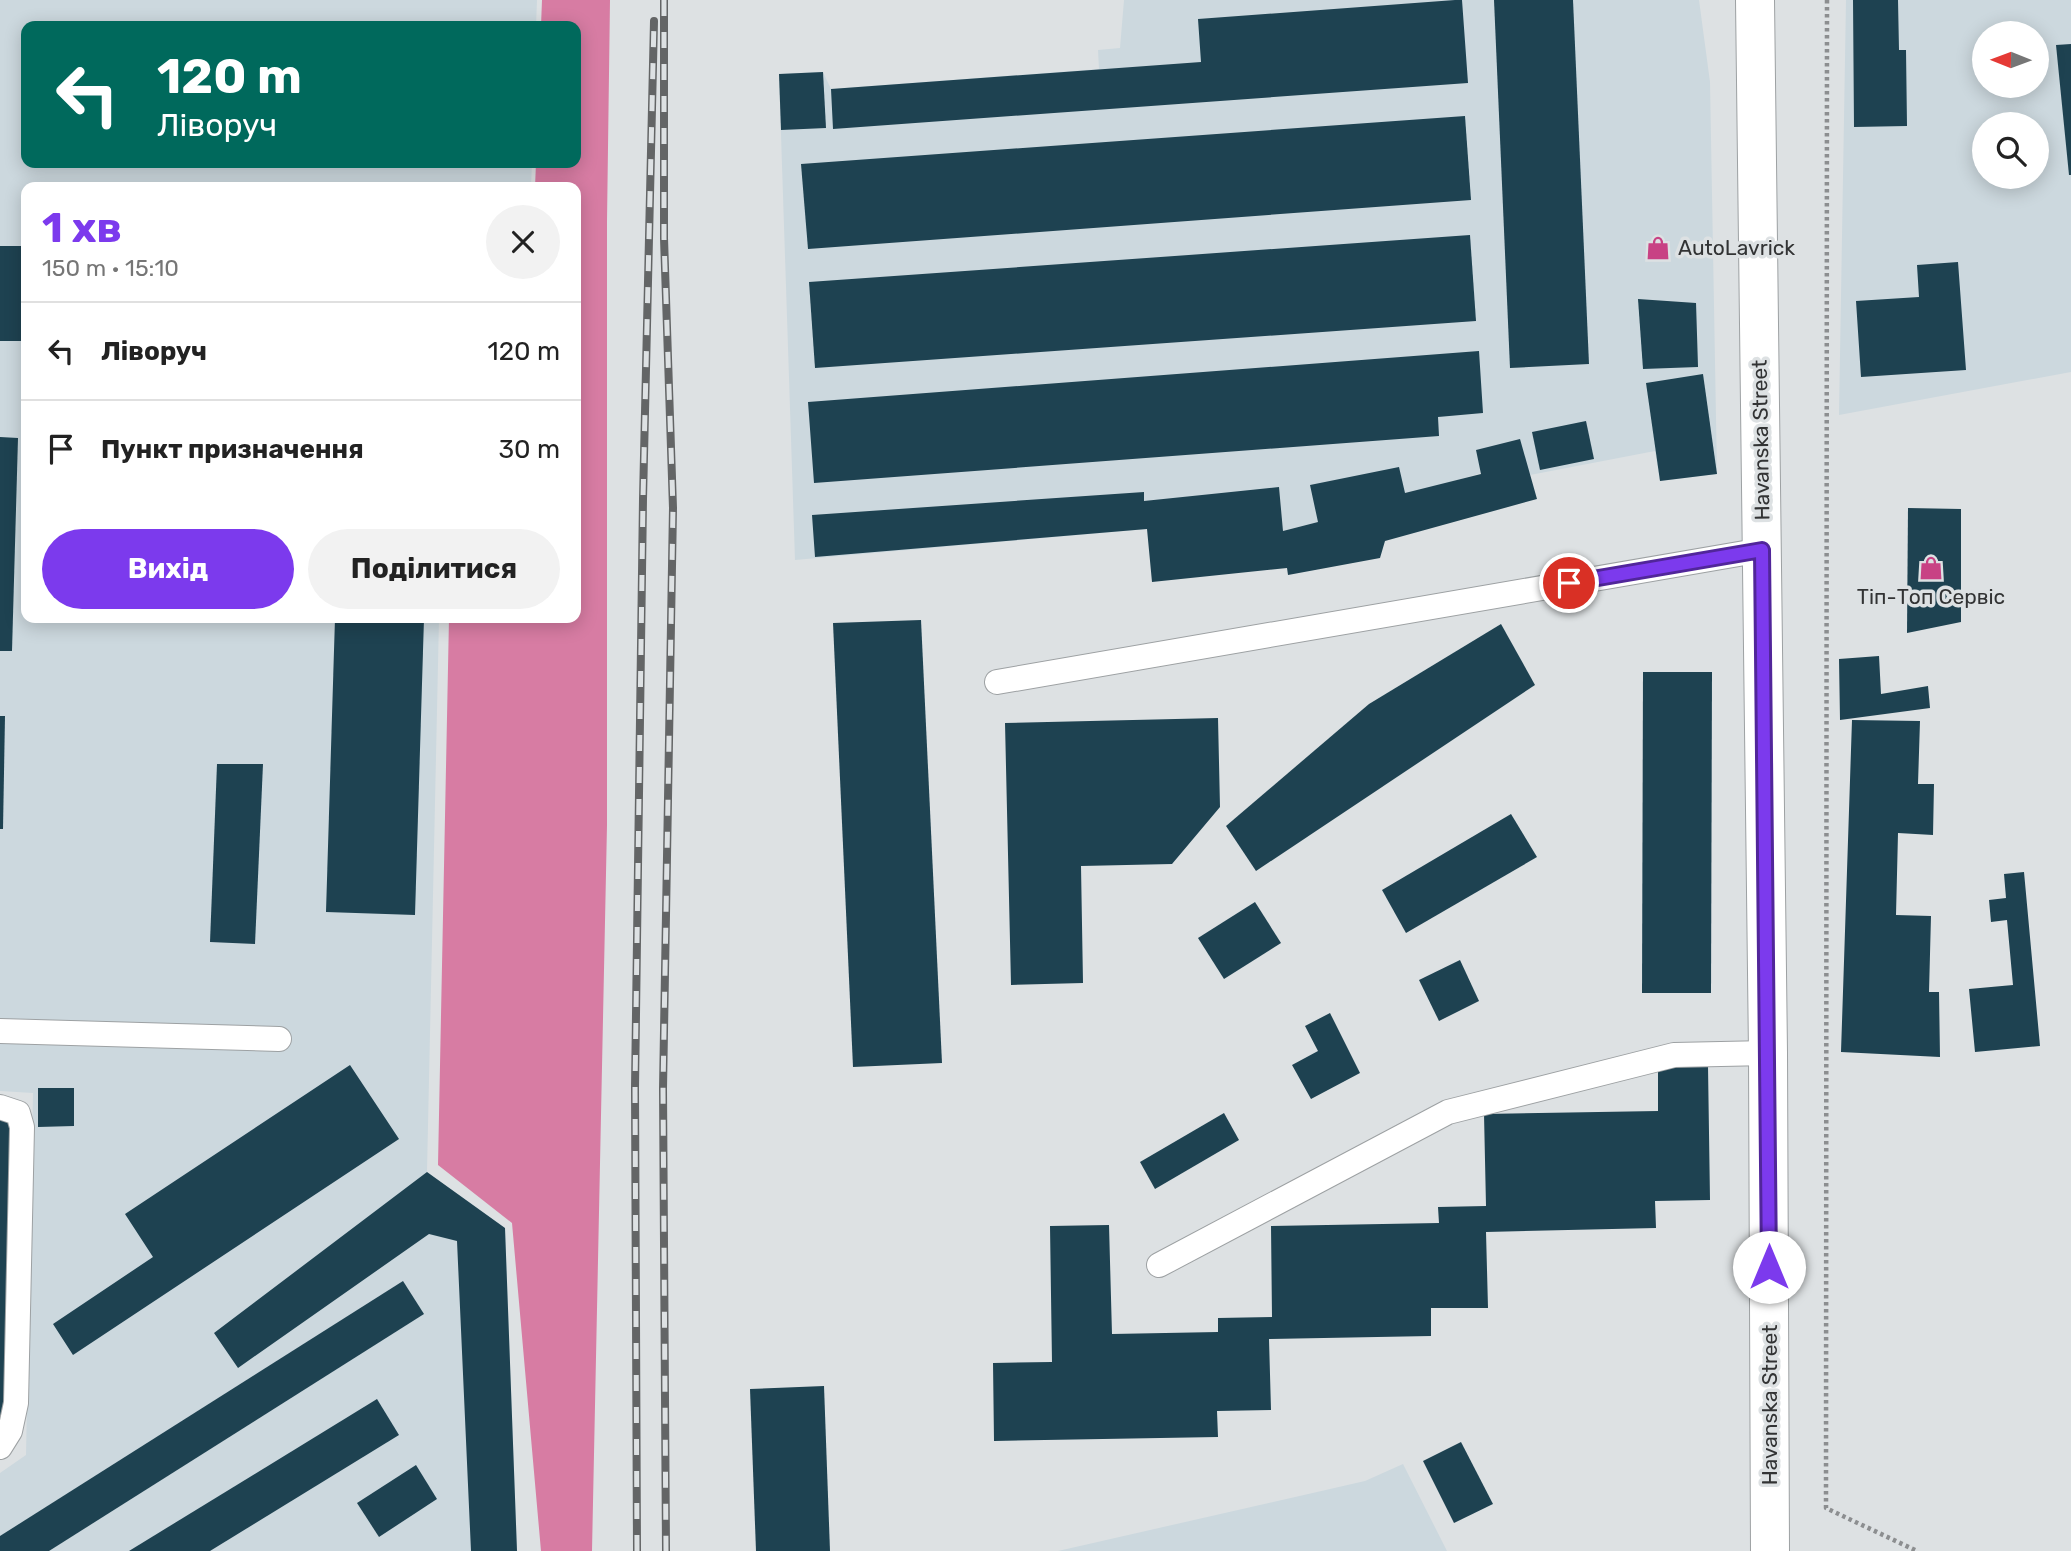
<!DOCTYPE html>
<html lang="uk">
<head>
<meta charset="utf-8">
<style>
	:root { --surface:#fff; --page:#f2f2f2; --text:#222; --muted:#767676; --line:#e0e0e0; --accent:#7c3aed }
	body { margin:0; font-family:Rubik,sans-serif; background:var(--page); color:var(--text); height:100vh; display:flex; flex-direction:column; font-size:26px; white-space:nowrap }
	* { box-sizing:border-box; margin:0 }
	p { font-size:23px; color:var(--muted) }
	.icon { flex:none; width:38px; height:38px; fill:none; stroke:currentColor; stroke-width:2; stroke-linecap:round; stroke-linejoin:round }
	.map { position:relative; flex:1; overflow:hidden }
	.panel { position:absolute; left:21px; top:182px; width:560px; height:441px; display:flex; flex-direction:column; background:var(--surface); border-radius:14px; box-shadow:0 4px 18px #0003 }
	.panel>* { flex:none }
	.hud { position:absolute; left:21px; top:21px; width:560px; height:147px; border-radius:14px; box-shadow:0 4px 18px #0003; background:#00695c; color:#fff; overflow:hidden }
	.needle { width:46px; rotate:271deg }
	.buttons { position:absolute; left:1972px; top:21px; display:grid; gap:14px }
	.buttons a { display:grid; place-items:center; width:77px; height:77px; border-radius:50%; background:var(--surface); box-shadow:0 4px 18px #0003; font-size:35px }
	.pin { position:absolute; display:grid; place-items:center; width:60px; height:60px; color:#fff; margin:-30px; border:4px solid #fff; border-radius:50%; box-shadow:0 2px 7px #0007 }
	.me { position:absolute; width:77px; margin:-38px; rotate:0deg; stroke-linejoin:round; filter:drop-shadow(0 0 5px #0008) }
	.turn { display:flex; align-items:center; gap:24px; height:147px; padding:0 21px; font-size:32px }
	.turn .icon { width:91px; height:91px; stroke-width:2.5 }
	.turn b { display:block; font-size:49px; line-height:60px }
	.round { display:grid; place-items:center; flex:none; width:74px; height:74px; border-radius:37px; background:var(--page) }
	.overview { display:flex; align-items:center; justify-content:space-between; height:119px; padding:0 21px }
	h1 { font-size:42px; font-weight:700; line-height:52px; color:var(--accent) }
	.action { display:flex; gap:14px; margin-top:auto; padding:14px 21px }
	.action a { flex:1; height:80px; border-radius:42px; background:var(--accent); color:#fff; font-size:28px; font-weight:700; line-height:80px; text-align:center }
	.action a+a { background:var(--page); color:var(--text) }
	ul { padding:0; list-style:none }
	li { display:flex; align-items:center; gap:21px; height:98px; padding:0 21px; border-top:2px solid var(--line) }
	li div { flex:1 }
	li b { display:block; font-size:26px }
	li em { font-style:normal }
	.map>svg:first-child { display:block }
</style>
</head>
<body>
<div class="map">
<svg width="2071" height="1551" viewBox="0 0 2071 1551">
	<rect width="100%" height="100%" fill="#dde1e3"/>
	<g fill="#ccd8de" fill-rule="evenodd">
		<path d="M 0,0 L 537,0 L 536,26 L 26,26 L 26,163 L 532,163 L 531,187 L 26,187 L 26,618 L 439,618 L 427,1172 L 505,1228 L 517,1551 L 0,1551 L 0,1473 L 26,1455 L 33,1093 L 0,1091 Z"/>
		<path d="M 1124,0 L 1699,0 L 1710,82 L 1717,474 L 1660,481 L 1655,451 L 1530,475 L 1526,463 L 1481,473 L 1318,522 L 1283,531 L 1279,487 L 1147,529 L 795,560 L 779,74 L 823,72 L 831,89 L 1099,69 L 1098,50 L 1120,48 Z"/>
		<path d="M 1846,0 L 2071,0 L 2071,372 L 1839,415 ZM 1984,33 L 2037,33 L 2037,86 L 1984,86 ZM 1984,124 L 2037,124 L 2037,177 L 1984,177 Z"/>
		<path d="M 1403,1464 L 1447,1551 L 1058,1551 L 1365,1481 Z"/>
	</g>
	<path fill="#d77ca3" d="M 542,0 L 610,0 L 607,221 L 607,825 L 592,1551 L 541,1551 L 512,1223 L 438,1165 L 449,618 L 576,618 L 576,187 L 535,187 L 536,163 L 576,163 L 576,26 L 541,26 Z"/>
	<g fill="#1e4251">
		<path d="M 1455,0 L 1462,0 L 1468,83 L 833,129 L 831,89 L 1201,62 L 1198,19 Z"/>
		<path d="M 1494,0 L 1573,0 L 1589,364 L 1510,368 Z"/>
		<path d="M 1853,0 L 1898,0 L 1899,50 L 1906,50 L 1907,126 L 1854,127 Z"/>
		<path d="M 2071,44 L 2071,175 L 2069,175 L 2056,45 Z"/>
		<path d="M 823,72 L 826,128 L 781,130 L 779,74 Z"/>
		<path d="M 1465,116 L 1471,200 L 808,249 L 801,164 Z"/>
		<path d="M 1470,235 L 1476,321 L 815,368 L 809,282 Z"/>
		<rect x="0" y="246" width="26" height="95"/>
		<path d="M 1958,262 L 1966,370 L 1861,377 L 1856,301 L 1919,297 L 1917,265 Z"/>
		<path d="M 1638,299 L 1696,303 L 1698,367 L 1643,369 Z"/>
		<path d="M 1479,351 L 1483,413 L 1438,417 L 1439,436 L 814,483 L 808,402 Z"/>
		<path d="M 1703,374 L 1717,474 L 1660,481 L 1646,383 Z"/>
		<path d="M 1586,421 L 1594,459 L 1540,470 L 1532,432 Z"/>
		<path d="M 0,437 L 18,438 L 12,651 L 0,651 Z"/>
		<path d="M 1520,439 L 1537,499 L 1385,541 L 1380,558 L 1288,575 L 1287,568 L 1152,582 L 1147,529 L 815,557 L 812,515 L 1144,492 L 1144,501 L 1279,487 L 1283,531 L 1318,522 L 1310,485 L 1399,467 L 1405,493 L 1481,474 L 1476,450 Z"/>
		<path d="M 1908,508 L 1961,509 L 1961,622 L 1907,633 Z"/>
		<path d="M 335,618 L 424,618 L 415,915 L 326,912 Z"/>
		<path d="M 921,620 L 942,1063 L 853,1067 L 833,623 Z"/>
		<path d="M 1501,624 L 1535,685 L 1256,871 L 1226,826 L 1369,704 Z"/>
		<path d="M 1879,656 L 1881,694 L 1928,686 L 1930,708 L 1840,720 L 1839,659 Z"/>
		<path d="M 1643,672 L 1712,672 L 1711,993 L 1642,993 Z"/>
		<path d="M 0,716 L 5,716 L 3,829 L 0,829 Z"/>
		<path d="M 1218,718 L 1220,807 L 1172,864 L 1081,866 L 1083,983 L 1011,985 L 1005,723 Z"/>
		<path d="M 1852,720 L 1920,721 L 1918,784 L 1934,784 L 1933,835 L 1898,833 L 1896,915 L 1931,916 L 1929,992 L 1939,992 L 1940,1057 L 1841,1052 Z"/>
		<path d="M 217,764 L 263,764 L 255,944 L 210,942 Z"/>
		<path d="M 1511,814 L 1537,857 L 1406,933 L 1382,890 Z"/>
		<path d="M 2024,872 L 2040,1046 L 1975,1052 L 1969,989 L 2013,985 L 2007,920 L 1991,922 L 1989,900 L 2006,898 L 2004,874 Z"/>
		<path d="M 1255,902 L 1281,943 L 1224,979 L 1198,938 Z"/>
		<path d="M 1460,960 L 1479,1001 L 1439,1021 L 1419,980 Z"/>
		<path d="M 1330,1013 L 1360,1073 L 1311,1099 L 1292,1065 L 1318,1051 L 1305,1026 Z"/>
		<path d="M 350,1065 L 399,1139 L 73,1355 L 53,1324 L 153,1257 L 125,1214 Z"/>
		<path d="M 1708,1066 L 1710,1200 L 1655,1201 L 1656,1228 L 1486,1232 L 1488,1308 L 1431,1308 L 1431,1336 L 1269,1339 L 1271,1410 L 1217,1411 L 1218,1437 L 994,1441 L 993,1363 L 1052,1362 L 1050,1226 L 1109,1225 L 1112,1334 L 1218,1332 L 1218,1318 L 1272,1317 L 1271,1226 L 1439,1223 L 1438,1207 L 1486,1206 L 1484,1114 L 1658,1111 L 1658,1067 Z"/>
		<path d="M 38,1088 L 74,1088 L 74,1126 L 38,1127 Z"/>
		<path d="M 1224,1113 L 1239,1140 L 1155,1189 L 1140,1162 Z"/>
		<path d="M 0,1117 L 13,1117 L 8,1391 L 0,1422 Z"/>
		<path d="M 427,1172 L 505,1228 L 517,1551 L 471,1551 L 457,1241 L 429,1234 L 238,1368 L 214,1333 Z"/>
		<path d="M 403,1281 L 424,1314 L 49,1551 L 0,1551 L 0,1536 Z"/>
		<path d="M 824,1386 L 830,1551 L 756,1551 L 750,1389 Z"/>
		<path d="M 377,1399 L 399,1435 L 210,1551 L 129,1551 Z"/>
		<path d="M 1461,1442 L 1493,1504 L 1454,1523 L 1423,1461 Z"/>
		<path d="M 416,1465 L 437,1499 L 379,1537 L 357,1503 Z"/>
	</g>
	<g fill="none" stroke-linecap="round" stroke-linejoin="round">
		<g stroke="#9da1a3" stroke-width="26">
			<g id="service">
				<path d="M 997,682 L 1762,550"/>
				<path d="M 0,1031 L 279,1039"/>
				<path d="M 0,1107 L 18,1113 L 22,1127 L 16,1403 L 10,1431 L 0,1447"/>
				<path d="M 1159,1265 L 1448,1112 L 1674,1055 L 1768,1053"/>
			</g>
		</g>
		<g stroke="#9da1a3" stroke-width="40">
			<path id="tertiary" d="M 1755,0 L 1768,1053 L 1770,1551"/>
		</g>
		<path stroke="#8c8e90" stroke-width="4.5" stroke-dasharray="3.5 3.5" stroke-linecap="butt" d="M 1827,0 L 1826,1508 L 1917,1551"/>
		<use href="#service" stroke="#fff" stroke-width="24"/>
		<use href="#tertiary" stroke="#fff" stroke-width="38"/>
		<g stroke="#636566" stroke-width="8">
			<g id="rail">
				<path d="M 664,0 L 664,238 L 673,508 L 663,1089 L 666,1551"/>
				<path d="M 637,1551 L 635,1088 L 643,499 L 654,21"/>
			</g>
		</g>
		<use href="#rail" stroke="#dde1e3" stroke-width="5" stroke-dasharray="16" stroke-linecap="butt"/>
	</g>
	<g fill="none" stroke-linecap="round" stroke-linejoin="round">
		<g stroke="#51269a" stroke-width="18">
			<path id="route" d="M 1569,583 L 1762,550 L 1769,1267"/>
		</g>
		<use href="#route" stroke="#7c3aed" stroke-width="12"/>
	</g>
	<defs>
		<g id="shop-bare" transform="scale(1.89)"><path d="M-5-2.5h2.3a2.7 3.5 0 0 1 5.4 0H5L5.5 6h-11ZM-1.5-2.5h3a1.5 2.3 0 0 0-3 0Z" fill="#c84284" stroke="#dde1e3" stroke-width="2.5" paint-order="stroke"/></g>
	</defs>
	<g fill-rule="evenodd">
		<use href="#shop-bare" x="1658" y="248"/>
		<use href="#shop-bare" x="1931" y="568"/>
	</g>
	<g text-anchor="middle" stroke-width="7" stroke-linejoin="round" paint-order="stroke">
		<g font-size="21" fill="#323334" stroke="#dde1e3" text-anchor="start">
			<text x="1678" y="255">AutoLavrick</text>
			<text x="1931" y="604" text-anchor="middle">Тіп-Топ Сервіс</text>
		</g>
		<g font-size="21" fill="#323334" stroke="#dde1e3">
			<text transform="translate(1761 440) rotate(-91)" y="7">Havanska Street</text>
			<text transform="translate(1770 1405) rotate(-90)" y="7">Havanska Street</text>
		</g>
	</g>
</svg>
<div class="buttons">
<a><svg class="needle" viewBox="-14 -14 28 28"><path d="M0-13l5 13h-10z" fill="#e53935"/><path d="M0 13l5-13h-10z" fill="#767676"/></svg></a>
<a><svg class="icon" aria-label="search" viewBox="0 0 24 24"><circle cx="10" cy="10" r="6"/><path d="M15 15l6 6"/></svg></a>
</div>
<div class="pin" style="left:1569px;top:583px;background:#d93025"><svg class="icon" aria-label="arrive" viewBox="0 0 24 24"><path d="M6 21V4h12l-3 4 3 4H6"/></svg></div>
<svg class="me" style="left:1769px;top:1267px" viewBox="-20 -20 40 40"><circle r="19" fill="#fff"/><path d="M0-13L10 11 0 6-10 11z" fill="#7c3aed"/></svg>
<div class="hud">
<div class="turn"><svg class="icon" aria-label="left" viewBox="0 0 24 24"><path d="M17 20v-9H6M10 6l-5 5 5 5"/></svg><div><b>120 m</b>Ліворуч</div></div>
</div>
<section class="panel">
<div class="overview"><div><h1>1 хв</h1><p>150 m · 15:10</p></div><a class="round"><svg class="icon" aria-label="close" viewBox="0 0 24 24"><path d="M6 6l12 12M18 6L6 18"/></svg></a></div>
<ul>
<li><svg class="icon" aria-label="left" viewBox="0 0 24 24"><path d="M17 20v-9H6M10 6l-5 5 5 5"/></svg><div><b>Ліворуч</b></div><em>120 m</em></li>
<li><svg class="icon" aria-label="arrive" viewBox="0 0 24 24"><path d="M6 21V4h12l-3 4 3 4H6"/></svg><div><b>Пункт призначення</b></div><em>30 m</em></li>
</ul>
<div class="action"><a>Вихід</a><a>Поділитися</a></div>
</section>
</div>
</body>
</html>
